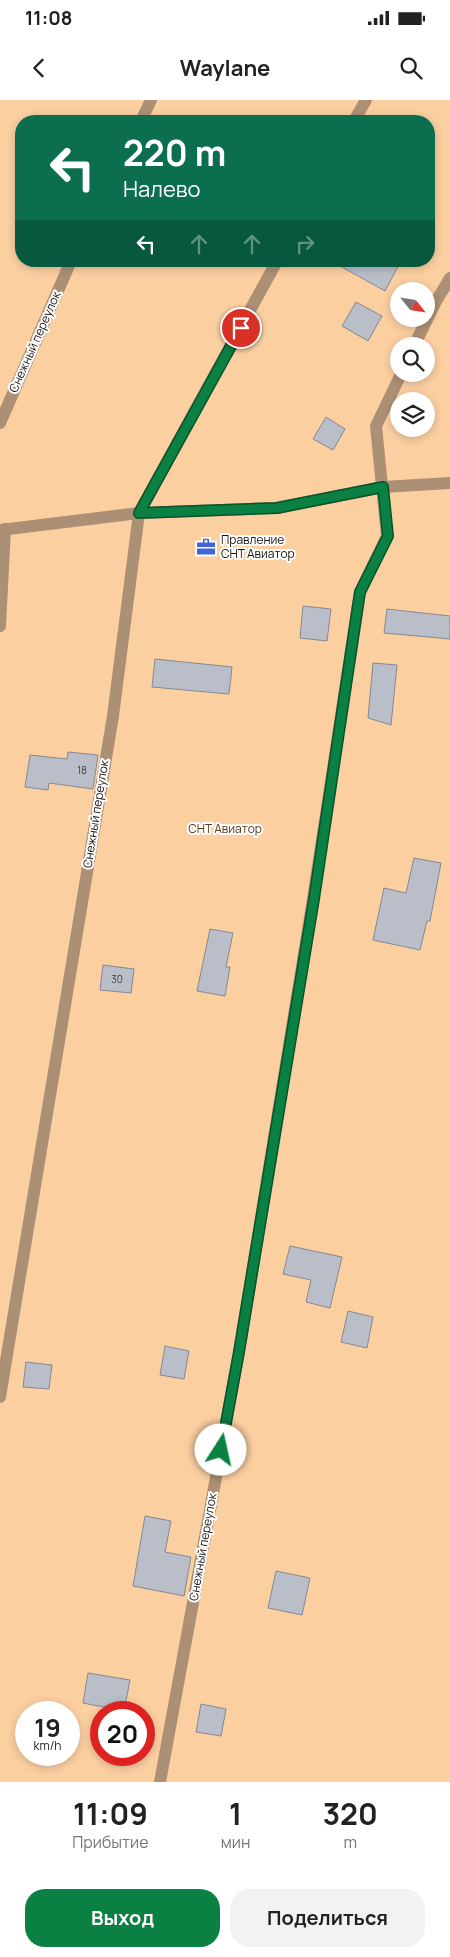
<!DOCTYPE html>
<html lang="ru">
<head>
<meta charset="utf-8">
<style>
	:root { --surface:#fff; --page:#f2f2f2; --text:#222; --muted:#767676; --accent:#0b8043 }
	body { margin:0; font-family:Manrope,sans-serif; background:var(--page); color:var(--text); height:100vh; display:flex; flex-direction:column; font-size:19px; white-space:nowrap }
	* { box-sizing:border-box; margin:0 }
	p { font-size:16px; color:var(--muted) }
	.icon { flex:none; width:28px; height:28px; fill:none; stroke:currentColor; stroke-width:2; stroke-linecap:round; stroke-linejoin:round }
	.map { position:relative; height:1682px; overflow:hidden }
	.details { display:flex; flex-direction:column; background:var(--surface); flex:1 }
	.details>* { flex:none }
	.banner { position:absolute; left:15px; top:15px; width:420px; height:152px; border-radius:20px; box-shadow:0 2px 8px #0003; background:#0b6e4f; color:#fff; overflow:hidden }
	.needle { width:32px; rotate:120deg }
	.tools { position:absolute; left:390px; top:182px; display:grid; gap:10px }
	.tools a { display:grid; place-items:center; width:45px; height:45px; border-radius:50%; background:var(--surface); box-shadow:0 2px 8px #0003; font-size:25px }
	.speed { position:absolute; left:15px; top:1601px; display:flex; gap:10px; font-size:25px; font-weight:700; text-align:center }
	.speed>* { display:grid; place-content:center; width:65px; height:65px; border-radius:50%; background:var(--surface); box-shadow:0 2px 8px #0003; line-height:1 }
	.speed small { font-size:12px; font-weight:400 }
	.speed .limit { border:8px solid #d22; background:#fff; color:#111 }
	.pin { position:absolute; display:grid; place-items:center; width:42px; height:42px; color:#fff; margin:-21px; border:2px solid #fff; border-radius:50%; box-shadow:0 1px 5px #0007 }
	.me { position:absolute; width:55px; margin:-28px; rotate:10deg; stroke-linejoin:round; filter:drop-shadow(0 0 4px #0008) }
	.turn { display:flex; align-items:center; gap:18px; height:105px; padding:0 25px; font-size:22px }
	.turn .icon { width:65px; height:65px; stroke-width:2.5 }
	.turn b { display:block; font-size:35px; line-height:42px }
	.lanes { display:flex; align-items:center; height:48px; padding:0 25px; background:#0003; justify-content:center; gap:25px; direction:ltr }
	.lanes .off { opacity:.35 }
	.eta { display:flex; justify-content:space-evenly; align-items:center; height:85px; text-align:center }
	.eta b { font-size:30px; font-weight:700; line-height:35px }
	.primary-button { display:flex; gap:10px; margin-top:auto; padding:10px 25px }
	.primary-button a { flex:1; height:58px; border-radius:20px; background:var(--accent); color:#fff; font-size:20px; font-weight:700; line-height:58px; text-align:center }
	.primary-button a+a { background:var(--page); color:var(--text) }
	.status { display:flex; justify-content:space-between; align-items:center; height:35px; padding:0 25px; background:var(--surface); direction:ltr }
	.status svg { height:14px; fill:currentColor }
	header { display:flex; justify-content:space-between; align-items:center; height:65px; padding:0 25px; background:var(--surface); font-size:22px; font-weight:700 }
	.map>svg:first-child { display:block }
</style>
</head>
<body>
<div class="status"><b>11:08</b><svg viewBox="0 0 49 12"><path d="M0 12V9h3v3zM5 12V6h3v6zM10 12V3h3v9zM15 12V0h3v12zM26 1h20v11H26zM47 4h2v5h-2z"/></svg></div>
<header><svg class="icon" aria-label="back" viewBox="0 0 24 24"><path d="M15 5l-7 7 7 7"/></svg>Waylane<svg class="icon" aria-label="search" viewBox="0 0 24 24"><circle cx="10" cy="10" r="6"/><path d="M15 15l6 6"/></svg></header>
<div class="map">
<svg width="450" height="1682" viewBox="0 0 450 1682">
	<rect width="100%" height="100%" fill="#f4ebe2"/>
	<path fill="#fccfa1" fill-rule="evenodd" d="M 0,0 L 450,0 L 450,1682 L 0,1682 ZM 21,21 L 429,21 L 429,161 L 21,161 ZM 399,191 L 426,191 L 426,219 L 399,219 ZM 399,246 L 426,246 L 426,274 L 399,274 ZM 399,301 L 426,301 L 426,329 L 399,329 ZM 26,1612 L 69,1612 L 69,1655 L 26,1655 ZM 101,1612 L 144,1612 L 144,1655 L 101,1655 Z"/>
	<g fill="#b9bec9" stroke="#848993">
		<path d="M 331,161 L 401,161 L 385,191 Z"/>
		<path d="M 356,202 L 382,216 L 368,241 L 342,226 Z"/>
		<path d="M 326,317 L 345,329 L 333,350 L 313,339 Z"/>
		<path d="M 303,506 L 331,509 L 327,541 L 300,538 Z"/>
		<path d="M 387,509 L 450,516 L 450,539 L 384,533 Z"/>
		<path d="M 155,559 L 232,567 L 229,594 L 152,587 Z"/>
		<path d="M 373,563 L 397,565 L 391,625 L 368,618 Z"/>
		<path d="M 68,652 L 98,655 L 93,689 L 49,683 L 48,690 L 25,687 L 30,655 L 67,659 Z"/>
		<path d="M 414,758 L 441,763 L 430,821 L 427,821 L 420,850 L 373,840 L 384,788 L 406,793 Z"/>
		<path d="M 210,829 L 233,833 L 226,867 L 230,867 L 225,896 L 197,891 Z"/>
		<path d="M 103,865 L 134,869 L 131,893 L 100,890 Z"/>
		<path d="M 290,1146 L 342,1157 L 330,1208 L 306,1202 L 311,1180 L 283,1174 Z"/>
		<path d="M 348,1211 L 373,1217 L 367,1248 L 341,1242 Z"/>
		<path d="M 165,1246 L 189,1251 L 184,1279 L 160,1275 Z"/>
		<path d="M 26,1262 L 52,1265 L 49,1289 L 23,1287 Z"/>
		<path d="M 145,1416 L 171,1421 L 165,1452 L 191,1457 L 184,1496 L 133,1486 Z"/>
		<path d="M 276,1471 L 310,1478 L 302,1515 L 268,1508 Z"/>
		<path d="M 88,1573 L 130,1580 L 124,1611 L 83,1603 Z"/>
		<path d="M 201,1604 L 226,1609 L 221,1636 L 196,1632 Z"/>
	</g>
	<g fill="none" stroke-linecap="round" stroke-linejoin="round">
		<g stroke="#ac9075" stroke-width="12">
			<path d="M 141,21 L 151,0"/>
			<path d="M 354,21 L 366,0"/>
			<path d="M 414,246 L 435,203 L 450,178"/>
			<path d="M 0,323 L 71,161"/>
			<path d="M 0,430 L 139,413 L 277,408 L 383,387 L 450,383"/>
			<path d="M 0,526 L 5,429"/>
			<path d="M 0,1297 L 113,616 L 139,413 L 277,161"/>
			<path d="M 160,1682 L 239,1252 L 313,799 L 360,492 L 387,436 L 376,326 L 401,274"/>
		</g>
	</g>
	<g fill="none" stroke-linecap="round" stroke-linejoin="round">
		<g stroke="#07532c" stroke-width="12">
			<path id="route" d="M 221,1350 L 239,1252 L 314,799 L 360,492 L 388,436 L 383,387 L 277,408 L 139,413 L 241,228"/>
		</g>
		<use href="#route" stroke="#0b8043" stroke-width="9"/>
	</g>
	<defs>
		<g id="office-bare" transform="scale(1.5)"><path d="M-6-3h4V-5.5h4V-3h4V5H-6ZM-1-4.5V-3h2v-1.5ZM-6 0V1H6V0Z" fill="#3f65d7" stroke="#fff" stroke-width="2.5" paint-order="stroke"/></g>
	</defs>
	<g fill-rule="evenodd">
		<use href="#office-bare" x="206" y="447"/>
	</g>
	<g text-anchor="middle" stroke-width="4" stroke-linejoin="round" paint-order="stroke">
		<g font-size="10" fill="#403f40">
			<text x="82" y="674">18</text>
			<text x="117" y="883">30</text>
		</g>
		<g font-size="12" fill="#181512" stroke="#fff">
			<text transform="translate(35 242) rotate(-66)" y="4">Снежный переулок</text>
			<text transform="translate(96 714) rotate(-81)" y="4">Снежный переулок</text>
			<text transform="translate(203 1447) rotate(-80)" y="4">Снежный переулок</text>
		</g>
		<g font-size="12" fill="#181512" stroke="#fff" text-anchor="start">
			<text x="221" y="444">Правление<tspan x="221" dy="14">СНТ Авиатор</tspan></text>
		</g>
		<g font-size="12" fill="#553a1d" stroke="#fff">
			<text x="225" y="733">СНТ Авиатор</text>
		</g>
	</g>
</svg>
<div class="tools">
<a><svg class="needle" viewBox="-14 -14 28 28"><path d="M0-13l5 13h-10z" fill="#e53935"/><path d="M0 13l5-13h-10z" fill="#767676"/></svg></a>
<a><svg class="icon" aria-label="search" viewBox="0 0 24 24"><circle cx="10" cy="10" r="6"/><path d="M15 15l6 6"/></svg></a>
<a><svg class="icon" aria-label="layers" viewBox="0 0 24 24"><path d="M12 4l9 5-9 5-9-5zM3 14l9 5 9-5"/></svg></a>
</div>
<div class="speed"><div>19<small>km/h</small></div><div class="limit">20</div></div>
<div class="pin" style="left:241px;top:228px;background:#d93025"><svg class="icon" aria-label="arrive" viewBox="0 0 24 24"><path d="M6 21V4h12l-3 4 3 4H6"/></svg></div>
<svg class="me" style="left:221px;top:1350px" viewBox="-20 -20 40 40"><circle r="19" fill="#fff"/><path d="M0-13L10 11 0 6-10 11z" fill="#0b8043"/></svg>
<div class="banner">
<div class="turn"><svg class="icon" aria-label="left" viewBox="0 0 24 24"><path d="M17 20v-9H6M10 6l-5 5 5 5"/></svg><div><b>220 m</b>Налево</div></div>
<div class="lanes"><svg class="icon" aria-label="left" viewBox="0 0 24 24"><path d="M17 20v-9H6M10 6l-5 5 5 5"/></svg><svg class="icon off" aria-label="ahead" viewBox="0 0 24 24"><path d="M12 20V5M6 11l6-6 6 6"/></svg><svg class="icon off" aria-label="ahead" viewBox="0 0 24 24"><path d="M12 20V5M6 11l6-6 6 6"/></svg><svg class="icon off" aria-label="right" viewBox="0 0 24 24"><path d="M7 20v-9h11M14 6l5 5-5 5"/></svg></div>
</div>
</div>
<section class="details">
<div class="eta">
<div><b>11:09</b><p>Прибытие</p></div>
<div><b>1</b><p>мин</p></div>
<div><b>320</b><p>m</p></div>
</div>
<div class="primary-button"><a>Выход</a><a>Поделиться</a></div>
</section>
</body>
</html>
